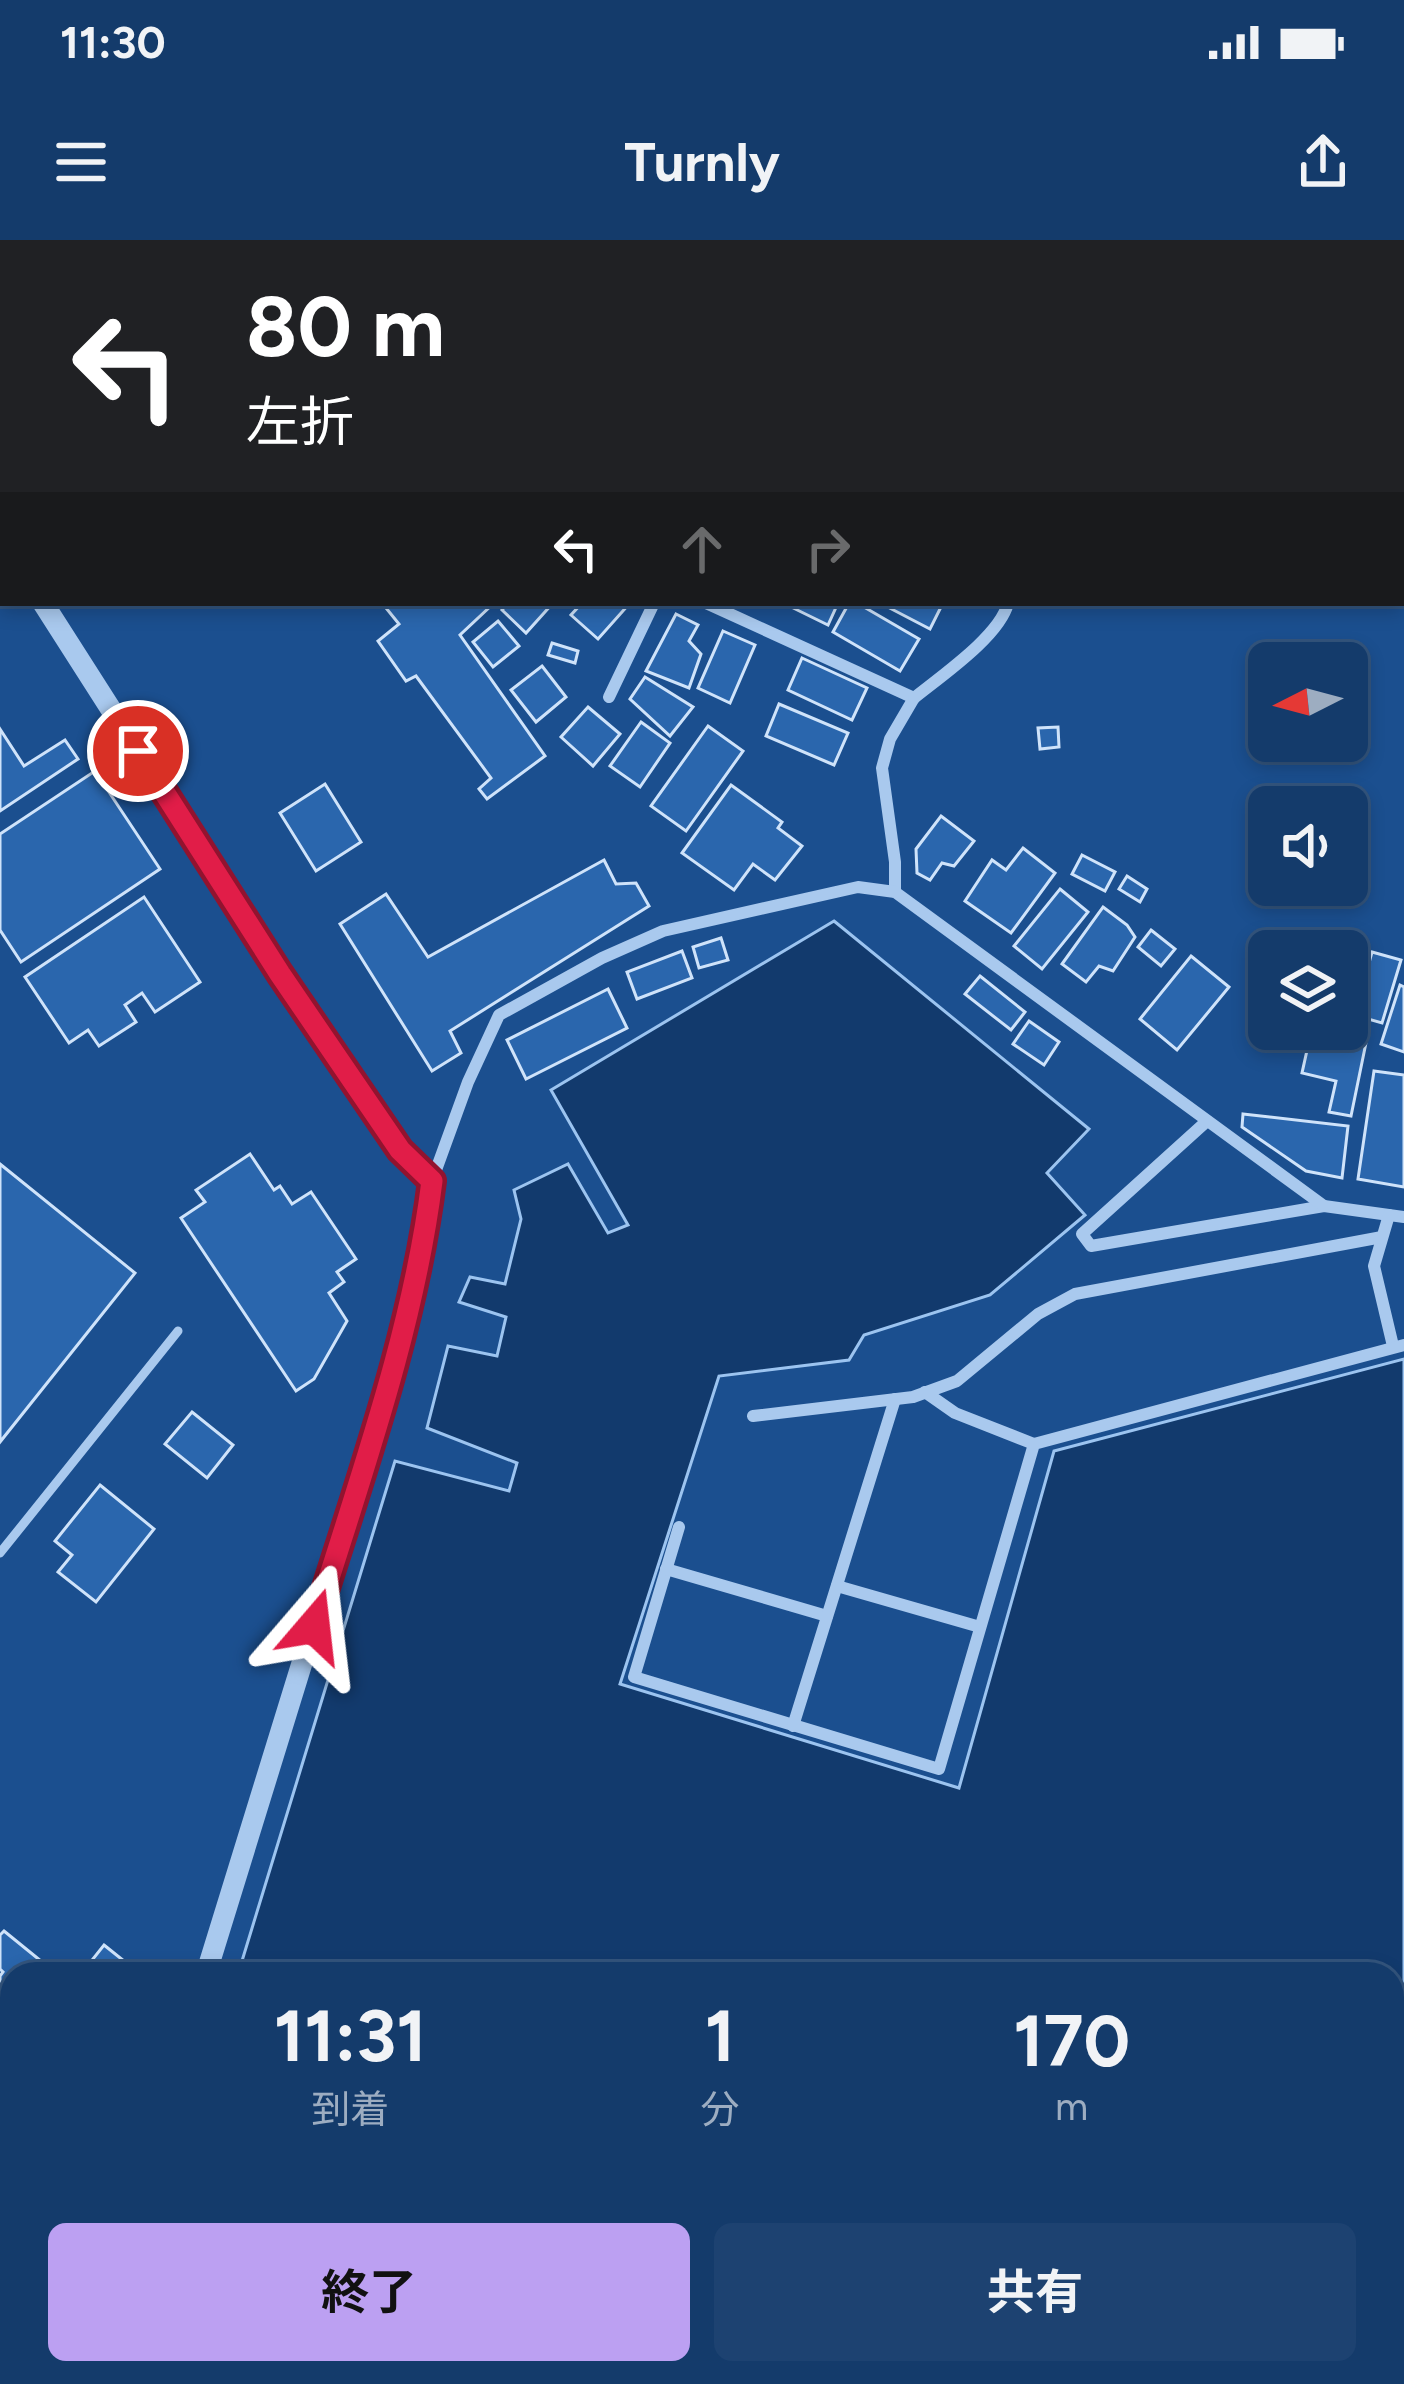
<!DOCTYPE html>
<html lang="ja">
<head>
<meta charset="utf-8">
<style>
	:root { --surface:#143b6b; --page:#1d4271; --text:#f1f3f6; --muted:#9dadc1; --line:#33557e; --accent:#bca0f2 }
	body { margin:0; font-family:Figtree,"Noto Sans JP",sans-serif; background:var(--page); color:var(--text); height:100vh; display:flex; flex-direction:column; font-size:45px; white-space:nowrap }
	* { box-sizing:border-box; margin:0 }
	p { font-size:39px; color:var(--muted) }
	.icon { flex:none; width:66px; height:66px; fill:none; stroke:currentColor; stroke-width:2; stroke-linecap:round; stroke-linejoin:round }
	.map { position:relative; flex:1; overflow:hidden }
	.details { position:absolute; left:0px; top:1722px; width:1404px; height:423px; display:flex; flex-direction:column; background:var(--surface); border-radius:36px 36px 0 0; box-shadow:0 6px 18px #0003,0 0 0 3px var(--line) }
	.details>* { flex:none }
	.top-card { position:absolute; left:0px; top:0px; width:1404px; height:366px; box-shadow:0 6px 18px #0003,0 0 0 3px var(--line); background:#202124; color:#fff; overflow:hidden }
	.needle { width:78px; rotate:264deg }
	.buttons { position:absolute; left:1248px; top:402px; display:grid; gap:24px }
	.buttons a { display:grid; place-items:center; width:120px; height:120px; border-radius:18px; background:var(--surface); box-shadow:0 6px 18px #0003,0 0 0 3px var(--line); font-size:60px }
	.pin { position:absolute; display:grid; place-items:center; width:102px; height:102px; color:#fff; margin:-51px; border:6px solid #fff; border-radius:50%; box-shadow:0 3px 12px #0007 }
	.me { position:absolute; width:132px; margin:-66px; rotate:17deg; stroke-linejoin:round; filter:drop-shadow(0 0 9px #0008) }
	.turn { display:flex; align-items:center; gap:42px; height:252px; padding:0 48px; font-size:54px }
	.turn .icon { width:156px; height:156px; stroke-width:2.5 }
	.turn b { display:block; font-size:84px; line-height:102px }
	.lanes { display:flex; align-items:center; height:114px; padding:0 48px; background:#0003; justify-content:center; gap:60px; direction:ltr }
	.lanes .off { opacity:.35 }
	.eta { display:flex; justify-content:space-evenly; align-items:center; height:204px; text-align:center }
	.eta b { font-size:72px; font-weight:700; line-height:84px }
	.primary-button { display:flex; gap:24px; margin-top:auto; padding:24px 48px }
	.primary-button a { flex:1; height:138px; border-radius:18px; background:var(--accent); color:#111; font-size:48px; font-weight:700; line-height:138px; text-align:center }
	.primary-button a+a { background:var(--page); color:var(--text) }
	.status { display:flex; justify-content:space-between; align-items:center; height:84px; padding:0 60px; background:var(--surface); direction:ltr }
	.status svg { height:33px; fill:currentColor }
	header { display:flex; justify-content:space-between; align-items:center; height:156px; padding:0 48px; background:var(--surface); font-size:54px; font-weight:700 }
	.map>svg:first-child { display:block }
</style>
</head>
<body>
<div class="status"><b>11:30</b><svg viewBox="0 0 49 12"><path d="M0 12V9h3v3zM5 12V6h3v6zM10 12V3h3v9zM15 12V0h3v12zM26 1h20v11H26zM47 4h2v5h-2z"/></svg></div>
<header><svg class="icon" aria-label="menu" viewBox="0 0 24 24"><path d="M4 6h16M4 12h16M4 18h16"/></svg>Turnly<svg class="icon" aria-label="share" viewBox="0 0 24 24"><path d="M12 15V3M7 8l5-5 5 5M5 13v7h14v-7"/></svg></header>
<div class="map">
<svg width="1404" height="2144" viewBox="0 0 1404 2144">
	<rect width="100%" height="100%" fill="#1b4f8f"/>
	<path fill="#123a6d" stroke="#9cc4f0" stroke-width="3" d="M 834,681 L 1089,889 L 1047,933 L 1085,975 L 990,1055 L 864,1095 L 849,1120 L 719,1136 L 620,1444 L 959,1548 L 1054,1211 L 1404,1119 L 1404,2144 L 112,2144 L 116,2133 L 1392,2133 L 1392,1734 L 238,1734 L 395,1221 L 509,1251 L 517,1223 L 427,1188 L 448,1106 L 497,1116 L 506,1077 L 459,1062 L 470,1037 L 505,1044 L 521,979 L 514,950 L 568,924 L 608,993 L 628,985 L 551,850 Z"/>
	<g fill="#1b4f8f">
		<path d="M 1404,1989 L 1404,2119 L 1392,2122 L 1392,1992 Z"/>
		<path d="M 765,2133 L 1354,2133 L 1314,2144 L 772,2144 L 762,2141 Z"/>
	</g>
	<g fill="#2a66ad" stroke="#cfe3fa" stroke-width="3">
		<path d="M 382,363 L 494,363 L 460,395 L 545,516 L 487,559 L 479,549 L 491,538 L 416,436 L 406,441 L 378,401 L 399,384 Z"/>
		<path d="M 508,363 L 553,363 L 526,393 L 502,370 Z"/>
		<path d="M 582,363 L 630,363 L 598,399 L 571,375 Z"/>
		<path d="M 783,363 L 838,363 L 828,385 Z"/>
		<path d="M 849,363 L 857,363 L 919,399 L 900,431 L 833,392 Z"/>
		<path d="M 880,363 L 943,363 L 930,389 Z"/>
		<path d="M 676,374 L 698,385 L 689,401 L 701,414 L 689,448 L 646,431 Z"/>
		<path d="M 498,381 L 519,406 L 493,427 L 473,402 Z"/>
		<path d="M 723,391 L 755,405 L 730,463 L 698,448 Z"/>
		<path d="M 552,403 L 578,411 L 575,423 L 548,415 Z"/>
		<path d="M 802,418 L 867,448 L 852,480 L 788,450 Z"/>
		<path d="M 542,426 L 566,457 L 536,482 L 511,450 Z"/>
		<path d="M 645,437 L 693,467 L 670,496 L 630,459 Z"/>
		<path d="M 779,464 L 848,493 L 834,525 L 766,496 Z"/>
		<path d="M 588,467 L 620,494 L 593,526 L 561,497 Z"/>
		<path d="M 641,482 L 670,503 L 640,547 L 610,526 Z"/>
		<path d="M 708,486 L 743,511 L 686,591 L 651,566 Z"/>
		<path d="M 1058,487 L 1059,507 L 1040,509 L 1038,488 Z"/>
		<path d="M 0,489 L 24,526 L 65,500 L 78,519 L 0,571 Z"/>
		<path d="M 95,531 L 160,629 L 21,722 L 0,690 L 0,594 Z"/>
		<path d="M 325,544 L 361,602 L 316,631 L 280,573 Z"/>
		<path d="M 731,545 L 782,582 L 778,588 L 802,606 L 775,640 L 753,624 L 734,650 L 682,613 Z"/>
		<path d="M 941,576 L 974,601 L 954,626 L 942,623 L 930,640 L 917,633 L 916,609 Z"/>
		<path d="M 1023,608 L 1055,633 L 1011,693 L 965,661 L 992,620 L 1006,630 Z"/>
		<path d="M 1082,615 L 1115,632 L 1105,651 L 1072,634 Z"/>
		<path d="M 604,620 L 616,644 L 636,643 L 649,666 L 450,791 L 461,813 L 432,831 L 340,684 L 386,654 L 428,717 Z"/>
		<path d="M 1127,636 L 1147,649 L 1140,662 L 1119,649 Z"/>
		<path d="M 1060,649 L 1088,672 L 1042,729 L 1014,706 Z"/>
		<path d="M 144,657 L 200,742 L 155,772 L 142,753 L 125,765 L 136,782 L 99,806 L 88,790 L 69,803 L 25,737 Z"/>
		<path d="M 1103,667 L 1127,685 L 1135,697 L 1113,731 L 1099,726 L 1086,742 L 1062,724 Z"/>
		<path d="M 1151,690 L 1175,709 L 1161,726 L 1138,707 Z"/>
		<path d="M 721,698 L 728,720 L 699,728 L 693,707 Z"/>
		<path d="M 682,711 L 692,738 L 637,759 L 627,732 Z"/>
		<path d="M 1372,712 L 1401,720 L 1382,783 L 1347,773 L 1355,732 L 1366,734 Z"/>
		<path d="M 1191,716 L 1229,747 L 1177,810 L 1140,779 Z"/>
		<path d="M 980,736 L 1025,772 L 1011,790 L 965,754 Z"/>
		<path d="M 1400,745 L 1404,747 L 1404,812 L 1381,804 Z"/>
		<path d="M 608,749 L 627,788 L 526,839 L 507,800 Z"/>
		<path d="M 1029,781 L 1059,802 L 1044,825 L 1013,804 Z"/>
		<path d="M 1347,781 L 1356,783 L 1354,791 L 1368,793 L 1351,876 L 1329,872 L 1336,841 L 1302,833 L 1308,806 L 1314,807 L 1318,789 L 1347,789 Z"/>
		<path d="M 1374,831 L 1404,835 L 1404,947 L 1358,939 Z"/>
		<path d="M 1243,874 L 1348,886 L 1342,938 L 1306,931 L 1242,887 Z"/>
		<path d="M 250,914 L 274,950 L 280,946 L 292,964 L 311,952 L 356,1019 L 337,1032 L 344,1042 L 329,1053 L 347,1081 L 314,1139 L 296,1151 L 181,978 L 205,962 L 196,950 Z"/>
		<path d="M 0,924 L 135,1033 L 0,1202 Z"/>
		<path d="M 192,1172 L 233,1205 L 207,1238 L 165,1204 Z"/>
		<path d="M 100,1245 L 154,1289 L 96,1362 L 58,1332 L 72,1315 L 55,1301 Z"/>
		<path d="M 4,1691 L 57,1734 L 12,1734 L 12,1881 L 0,1896 L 0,1736 L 3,1732 L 0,1729 L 0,1695 Z"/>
		<path d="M 104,1705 L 134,1729 L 130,1734 L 81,1734 Z"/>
	</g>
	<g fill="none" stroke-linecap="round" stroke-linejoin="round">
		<g stroke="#a9c9ee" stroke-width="9">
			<path d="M 0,1313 L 178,1091"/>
			<path d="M 0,1948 L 12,1934"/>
		</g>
		<g stroke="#a9c9ee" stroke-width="12">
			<path d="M 706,363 L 914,458 L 890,499 L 882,528 L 895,622 L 895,652"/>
			<path d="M 609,457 L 654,363"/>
			<path d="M 914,458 C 941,436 1000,396 1008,363"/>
			<path d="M 1207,881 L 1082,994 L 1091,1006 L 1324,966"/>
			<path d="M 432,941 L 468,842 L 499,775 L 602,718 L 663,691 L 858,647 L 895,652 L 1324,966 L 1404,977"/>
			<path d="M 1389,975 L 1374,1026 L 1393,1106"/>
			<path d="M 925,1152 L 955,1173 L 1034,1204"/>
			<path d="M 753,1176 L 913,1157 L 957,1141 L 1038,1074 L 1075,1054 L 1382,997"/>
			<path d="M 679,1287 L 634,1437 L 939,1529 L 1034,1204 L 1404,1105"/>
			<path d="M 666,1329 L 827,1376"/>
			<path d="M 837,1346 L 980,1387"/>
			<path d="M 793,1486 L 895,1159"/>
		</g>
		<g stroke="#a9c9ee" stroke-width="21">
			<path d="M 0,295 L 3,300"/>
			<path d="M 43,363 L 280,734 L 400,911 L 432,941 L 425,998 L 394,1125 L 206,1734"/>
			<path d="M 81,2144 L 84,2133"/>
		</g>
		<g stroke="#d6e6fa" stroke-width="24">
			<path d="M 434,0 L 435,3"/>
			<path d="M 1323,0 L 1326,3"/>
			<path d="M 270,3 L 275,0"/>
			<path d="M 728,3 L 733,0"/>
			<path d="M 1401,79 L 1404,82"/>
			<path d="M 0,161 L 3,159"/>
		</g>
	</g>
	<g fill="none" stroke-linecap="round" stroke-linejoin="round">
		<g stroke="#92132f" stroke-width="30">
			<path id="route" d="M 138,511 L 280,734 L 400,910 L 432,941 C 413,1093 359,1240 314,1386"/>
		</g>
		<use href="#route" stroke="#e11d48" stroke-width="21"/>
	</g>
</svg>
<div class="buttons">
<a><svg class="needle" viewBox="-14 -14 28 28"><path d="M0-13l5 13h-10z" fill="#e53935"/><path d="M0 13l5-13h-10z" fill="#9dadc1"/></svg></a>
<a><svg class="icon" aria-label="sound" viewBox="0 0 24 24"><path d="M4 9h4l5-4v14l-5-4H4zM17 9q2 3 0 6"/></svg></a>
<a><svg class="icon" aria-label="layers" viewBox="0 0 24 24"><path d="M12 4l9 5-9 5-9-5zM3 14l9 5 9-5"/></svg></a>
</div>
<div class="pin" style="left:138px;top:511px;background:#d93025"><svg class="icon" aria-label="arrive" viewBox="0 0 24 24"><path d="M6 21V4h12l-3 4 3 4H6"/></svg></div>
<svg class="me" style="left:314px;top:1386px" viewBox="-20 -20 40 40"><path d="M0-17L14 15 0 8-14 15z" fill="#e11d48" stroke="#fff" stroke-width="4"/></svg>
<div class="top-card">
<div class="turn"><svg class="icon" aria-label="left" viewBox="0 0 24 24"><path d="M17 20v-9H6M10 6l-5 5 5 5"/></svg><div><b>80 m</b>左折</div></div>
<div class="lanes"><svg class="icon" aria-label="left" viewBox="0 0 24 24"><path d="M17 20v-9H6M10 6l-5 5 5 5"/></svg><svg class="icon off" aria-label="ahead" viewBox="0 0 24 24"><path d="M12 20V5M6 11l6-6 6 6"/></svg><svg class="icon off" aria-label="right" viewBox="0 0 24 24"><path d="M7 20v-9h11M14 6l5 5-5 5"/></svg></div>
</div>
<section class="details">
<div class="eta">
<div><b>11:31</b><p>到着</p></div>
<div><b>1</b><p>分</p></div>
<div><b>170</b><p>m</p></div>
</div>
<div class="primary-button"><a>終了</a><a>共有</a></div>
</section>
</div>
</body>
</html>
